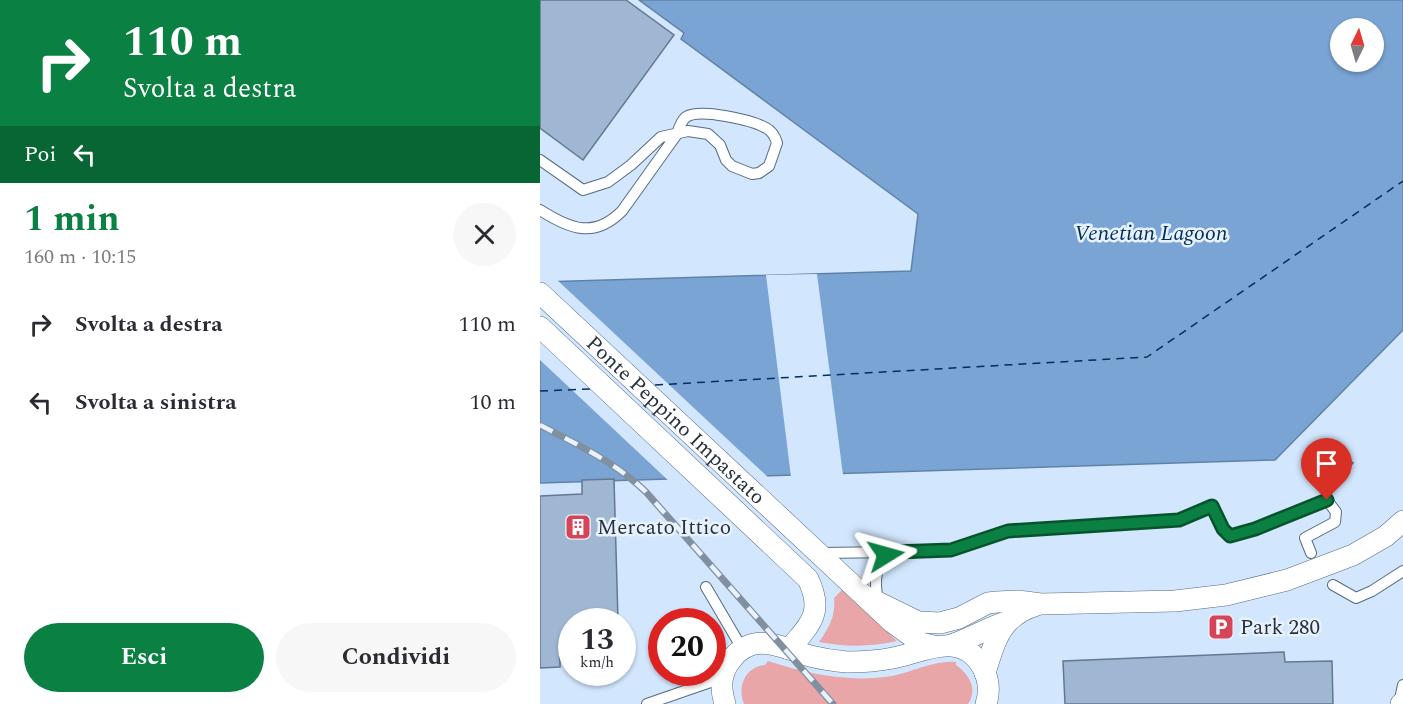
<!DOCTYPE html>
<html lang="it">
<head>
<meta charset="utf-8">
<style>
	:root { --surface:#fff; --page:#f7f7f7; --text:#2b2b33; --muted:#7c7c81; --accent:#0b8043 }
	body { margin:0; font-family:Spectral,serif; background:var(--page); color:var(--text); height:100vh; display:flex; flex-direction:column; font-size:22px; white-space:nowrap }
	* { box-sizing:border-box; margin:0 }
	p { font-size:20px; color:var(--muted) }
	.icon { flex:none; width:33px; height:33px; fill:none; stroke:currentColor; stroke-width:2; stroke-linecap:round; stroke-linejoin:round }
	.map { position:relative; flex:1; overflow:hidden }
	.side { display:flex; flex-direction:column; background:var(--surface); width:540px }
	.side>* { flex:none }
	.top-card { background:#0b8043; color:#fff; overflow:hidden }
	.needle { width:39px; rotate:5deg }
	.controls { position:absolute; left:790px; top:18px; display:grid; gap:12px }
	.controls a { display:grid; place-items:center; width:54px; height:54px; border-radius:50%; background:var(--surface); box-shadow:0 2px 4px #0004; font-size:30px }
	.speed { position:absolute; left:18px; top:608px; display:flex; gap:12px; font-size:30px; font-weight:700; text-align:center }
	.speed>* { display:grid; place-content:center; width:78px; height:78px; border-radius:50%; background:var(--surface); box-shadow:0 2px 4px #0004; line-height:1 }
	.speed small { font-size:15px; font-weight:400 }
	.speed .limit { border:9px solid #d22; background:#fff; color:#111 }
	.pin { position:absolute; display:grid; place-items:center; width:51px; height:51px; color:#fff; margin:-62px -26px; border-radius:50% 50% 50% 0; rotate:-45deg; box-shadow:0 0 6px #0007 }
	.pin .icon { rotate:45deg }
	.me { position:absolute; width:66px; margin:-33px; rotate:82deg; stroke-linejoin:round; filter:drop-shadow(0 0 4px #0008) }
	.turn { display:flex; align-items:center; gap:21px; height:126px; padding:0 24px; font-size:27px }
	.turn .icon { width:78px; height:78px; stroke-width:2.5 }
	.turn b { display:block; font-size:42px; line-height:51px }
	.then { display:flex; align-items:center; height:57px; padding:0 24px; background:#0003; gap:12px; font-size:22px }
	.round { display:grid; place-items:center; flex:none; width:63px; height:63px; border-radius:32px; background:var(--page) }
	.summary { display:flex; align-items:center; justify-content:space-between; height:102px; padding:0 24px }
	h1 { font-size:36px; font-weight:700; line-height:45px; color:var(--accent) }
	.primary-button { display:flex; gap:12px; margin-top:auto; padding:12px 24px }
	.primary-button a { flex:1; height:69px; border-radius:36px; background:var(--accent); color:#fff; font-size:24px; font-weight:700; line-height:69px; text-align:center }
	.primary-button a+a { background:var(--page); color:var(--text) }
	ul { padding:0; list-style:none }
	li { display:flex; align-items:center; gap:18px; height:78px; padding:0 24px }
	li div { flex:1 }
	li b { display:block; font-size:22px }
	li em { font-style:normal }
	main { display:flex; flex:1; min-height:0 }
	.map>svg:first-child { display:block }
</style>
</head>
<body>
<main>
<section class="side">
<div class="top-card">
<div class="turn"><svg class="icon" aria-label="right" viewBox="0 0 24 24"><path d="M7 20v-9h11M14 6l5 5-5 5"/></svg><div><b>110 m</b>Svolta a destra</div></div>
<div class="then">Poi<svg class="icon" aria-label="left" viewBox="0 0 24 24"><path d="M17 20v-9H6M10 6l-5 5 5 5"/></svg></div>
</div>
<div class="summary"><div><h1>1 min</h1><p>160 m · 10:15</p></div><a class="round"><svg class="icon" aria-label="close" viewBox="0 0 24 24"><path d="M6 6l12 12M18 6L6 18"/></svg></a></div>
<ul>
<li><svg class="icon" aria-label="right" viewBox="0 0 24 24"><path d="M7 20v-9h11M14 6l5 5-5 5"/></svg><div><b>Svolta a destra</b></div><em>110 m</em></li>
<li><svg class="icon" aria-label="left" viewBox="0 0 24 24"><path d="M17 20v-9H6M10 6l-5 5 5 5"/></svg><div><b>Svolta a sinistra</b></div><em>10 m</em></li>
</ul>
<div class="primary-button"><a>Esci</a><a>Condividi</a></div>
</section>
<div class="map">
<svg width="863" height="704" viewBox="0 0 863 704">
	<rect width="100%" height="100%" fill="#d2e6fd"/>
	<g fill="#e8a6a8">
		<path d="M 302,590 L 357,641 C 332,647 305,647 279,642 C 289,628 296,615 294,598 Z"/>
		<path d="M 228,661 C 268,674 310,683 352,676 C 373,672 394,660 416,662 L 416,665 C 429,674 438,689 428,704 L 204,704 C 197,687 205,667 225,665 Z"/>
	</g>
	<path fill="#7aa4d4" stroke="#6182a7" stroke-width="1.5" fill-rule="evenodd" d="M 99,0 L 863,0 L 863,330 L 735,460 L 0,483 L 0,282 L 371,271 L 378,214 L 141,39 L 144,33 ZM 801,28 L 834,28 L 834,62 L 801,62 Z"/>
	<g fill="#d2e6fd">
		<path d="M 277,274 L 303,475 L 251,477 L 226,275 Z"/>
		<path d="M 0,278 L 15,278 L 231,480 L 131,483 L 0,360 Z"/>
	</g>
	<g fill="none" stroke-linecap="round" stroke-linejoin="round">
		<g stroke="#012f5b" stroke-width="1.5" stroke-dasharray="8 6" stroke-linecap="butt">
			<path d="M 115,385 L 607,357 L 863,181"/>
			<path d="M 0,391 L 50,389"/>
		</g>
	</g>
	<g fill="#a0b7d3" stroke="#637892" stroke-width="1.5">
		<path d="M 0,0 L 86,0 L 134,35 L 43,160 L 0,128 Z"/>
		<path d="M 800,451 L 813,463 L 795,481 L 782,469 Z"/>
		<path d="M 74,479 L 78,621 L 32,621 L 32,643 L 20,643 L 20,667 L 0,668 L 0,496 L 42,494 L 42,480 Z"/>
		<path d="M 744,652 L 745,662 L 792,661 L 793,704 L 525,704 L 523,661 Z"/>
	</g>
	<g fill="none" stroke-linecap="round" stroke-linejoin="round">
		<g stroke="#556b83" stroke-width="12">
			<g id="lane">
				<path d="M 0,160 L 43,190 L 68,182 L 91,165 L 121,137 L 148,131 L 168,134 L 180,145 L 186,160 L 192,166 L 212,174 L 219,173 L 229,166 L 237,143 C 235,136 232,131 226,128 C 212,120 160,108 146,117 C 141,121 139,128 137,134 L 82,211 C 54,239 30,229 0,210"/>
				<path d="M 355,552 L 411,550 L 468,531 L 639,520 L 672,506 L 683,529 L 690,536 L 715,529 L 787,500 L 796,512 L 795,522 L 765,538 L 771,553"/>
				<path d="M 281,553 L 355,552 C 334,561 334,581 338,601"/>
				<path d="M 793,585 L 816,598 L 832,591 L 863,571"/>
				<path d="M 166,587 L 203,650"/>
				<path d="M 107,704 L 182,678"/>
				<path d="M 859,704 L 863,685"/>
			</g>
		</g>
		<g stroke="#556b83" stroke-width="22">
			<g id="street">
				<path id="s1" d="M 0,293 L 352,622 L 381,643 L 393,646"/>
				<path d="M 0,327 L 268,579 C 284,612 271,624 249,649"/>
				<path d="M 325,596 L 378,622 L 400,623 L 419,618 L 448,603 L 457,602 L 478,601 L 501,604 L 635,601 L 686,595 L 747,580 L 813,555 L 846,536 L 863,521"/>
				<path d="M 411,645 C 430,639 447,628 466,622"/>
				<path d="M 445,673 C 455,639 461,616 497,605"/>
				<path d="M 185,704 C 180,688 180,674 191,660 C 213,630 243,648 270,656 C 282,659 295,661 307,662 C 322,662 338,661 353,658 C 384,652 422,629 443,668 C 449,680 450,692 446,704"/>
				<path d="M 861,704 L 863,703"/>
			</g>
		</g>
		<use href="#lane" stroke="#fff" stroke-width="10"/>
		<use href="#street" stroke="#fff" stroke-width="21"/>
		<g stroke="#8190a1" stroke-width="7">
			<path id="rail" d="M 0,425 C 38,445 75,462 106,492 L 293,704"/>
		</g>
		<use href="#rail" stroke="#e8f2fd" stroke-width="4.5" stroke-dasharray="14" stroke-linecap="butt"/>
	</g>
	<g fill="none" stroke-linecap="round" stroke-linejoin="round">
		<g stroke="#07532c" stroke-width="15">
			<path id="route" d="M 346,555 L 355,552 L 411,550 L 468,531 L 639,520 L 672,506 L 683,529 L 690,536 L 715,529 L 787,500"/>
		</g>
		<use href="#route" stroke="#0b8043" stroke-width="10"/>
	</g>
	<defs>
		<g id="building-square" transform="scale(1.35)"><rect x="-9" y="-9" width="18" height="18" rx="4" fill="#d54557" stroke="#e8f2fd"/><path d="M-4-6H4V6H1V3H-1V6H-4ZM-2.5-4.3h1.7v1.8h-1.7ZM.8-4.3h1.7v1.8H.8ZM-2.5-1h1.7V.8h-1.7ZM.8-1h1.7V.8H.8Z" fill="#fff"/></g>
		<g id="parking-square" transform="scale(1.35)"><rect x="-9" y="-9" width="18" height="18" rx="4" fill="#d54557" stroke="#e8f2fd"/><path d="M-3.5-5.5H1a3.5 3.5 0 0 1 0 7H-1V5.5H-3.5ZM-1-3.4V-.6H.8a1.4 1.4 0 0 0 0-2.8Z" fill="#fff"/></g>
	</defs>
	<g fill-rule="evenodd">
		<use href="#building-square" x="38" y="527"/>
		<use href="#parking-square" x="681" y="627"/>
	</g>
	<g text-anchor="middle" stroke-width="5" stroke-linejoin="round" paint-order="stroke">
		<g font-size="21" fill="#28323d" stroke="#e8f2fd">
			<text dy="7" stroke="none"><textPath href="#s1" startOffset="186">Ponte Peppino Impastato</textPath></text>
		</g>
		<g font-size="21" fill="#28323d" stroke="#e8f2fd" text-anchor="start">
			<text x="57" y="534">Mercato Ittico</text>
			<text x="700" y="634">Park 280</text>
		</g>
		<g font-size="22" font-style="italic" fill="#012f5b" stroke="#e8f2fd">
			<text x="611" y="240">Venetian Lagoon</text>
		</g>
	</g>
</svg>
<div class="controls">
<a><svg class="needle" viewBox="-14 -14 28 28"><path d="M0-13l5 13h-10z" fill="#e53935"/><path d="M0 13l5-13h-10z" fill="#7c7c81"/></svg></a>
</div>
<div class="speed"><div>13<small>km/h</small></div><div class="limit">20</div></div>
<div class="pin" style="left:787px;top:500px;background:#d93025"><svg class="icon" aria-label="arrive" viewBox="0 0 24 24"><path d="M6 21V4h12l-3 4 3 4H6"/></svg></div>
<svg class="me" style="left:346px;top:555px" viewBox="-20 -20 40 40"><path d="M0-17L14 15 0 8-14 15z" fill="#0b8043" stroke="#fff" stroke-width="4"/></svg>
</div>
</main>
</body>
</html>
